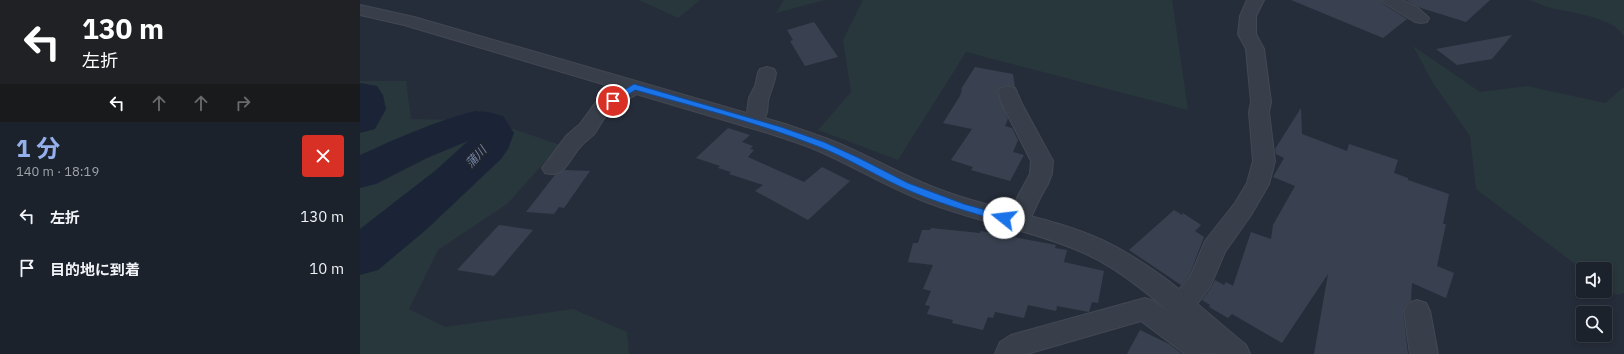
<!DOCTYPE html>
<html lang="ja">
<head>
<meta charset="utf-8">
<style>
	:root { --surface:#1c222c; --page:#292f38; --text:#f1f3f6; --muted:#a0a4a9; --line:#3a3f48; --accent:#94afec }
	body { margin:0; font-family:"IBM Plex Sans","Noto Sans JP",sans-serif; background:var(--page); color:var(--text); height:100vh; display:flex; flex-direction:column; font-size:15px; white-space:nowrap }
	* { box-sizing:border-box; margin:0 }
	p { font-size:13px; color:var(--muted) }
	.icon { flex:none; width:22px; height:22px; fill:none; stroke:currentColor; stroke-width:2; stroke-linecap:round; stroke-linejoin:round }
	.map { position:relative; flex:1; overflow:hidden }
	.details { display:flex; flex-direction:column; background:var(--surface); width:360px }
	.details>* { flex:none }
	.hud { background:#202124; color:#fff; overflow:hidden }
	.controls { position:absolute; left:1216px; top:262px; display:grid; gap:8px }
	.controls a { display:grid; place-items:center; width:36px; height:36px; border-radius:4px; background:var(--surface); box-shadow:0 2px 6px #0003,0 0 0 1px var(--line); font-size:20px }
	.pin { position:absolute; display:grid; place-items:center; width:34px; height:34px; color:#fff; margin:-17px; border:2px solid #fff; border-radius:50%; box-shadow:0 1px 4px #0007 }
	.me { position:absolute; width:44px; margin:-22px; rotate:286deg; stroke-linejoin:round; filter:drop-shadow(0 0 3px #0008) }
	.turn { display:flex; align-items:center; gap:14px; height:84px; padding:0 16px; font-size:18px }
	.turn .icon { width:52px; height:52px; stroke-width:2.5 }
	.turn b { display:block; font-size:28px; line-height:34px }
	.lanes { display:flex; align-items:center; height:38px; padding:0 16px; background:#0003; justify-content:center; gap:20px; direction:ltr }
	.lanes .off { opacity:.35 }
	.round { display:grid; place-items:center; flex:none; width:42px; height:42px; border-radius:4px; background:var(--page) }
	.overview { display:flex; align-items:center; justify-content:space-between; height:68px; padding:0 16px }
	h1 { font-size:24px; font-weight:700; line-height:30px; color:var(--accent) }
	ul { padding:0; list-style:none }
	li { display:flex; align-items:center; gap:12px; height:52px; padding:0 16px }
	li div { flex:1 }
	li b { display:block; font-size:15px }
	li em { font-style:normal }
	main { display:flex; flex:1; min-height:0 }
	.map>svg:first-child { display:block }
</style>
</head>
<body>
<main>
<section class="details">
<div class="hud">
<div class="turn"><svg class="icon" aria-label="left" viewBox="0 0 24 24"><path d="M17 20v-9H6M10 6l-5 5 5 5"/></svg><div><b>130 m</b>左折</div></div>
<div class="lanes"><svg class="icon" aria-label="left" viewBox="0 0 24 24"><path d="M17 20v-9H6M10 6l-5 5 5 5"/></svg><svg class="icon off" aria-label="ahead" viewBox="0 0 24 24"><path d="M12 20V5M6 11l6-6 6 6"/></svg><svg class="icon off" aria-label="ahead" viewBox="0 0 24 24"><path d="M12 20V5M6 11l6-6 6 6"/></svg><svg class="icon off" aria-label="right" viewBox="0 0 24 24"><path d="M7 20v-9h11M14 6l5 5-5 5"/></svg></div>
</div>
<div class="overview"><div><h1>1 分</h1><p>140 m · 18:19</p></div><a class="round" style="background:#d93025;color:#fff"><svg class="icon" aria-label="close" viewBox="0 0 24 24"><path d="M6 6l12 12M18 6L6 18"/></svg></a></div>
<ul>
<li><svg class="icon" aria-label="left" viewBox="0 0 24 24"><path d="M17 20v-9H6M10 6l-5 5 5 5"/></svg><div><b>左折</b></div><em>130 m</em></li>
<li><svg class="icon" aria-label="arrive" viewBox="0 0 24 24"><path d="M6 21V4h12l-3 4 3 4H6"/></svg><div><b>目的地に到着</b></div><em>10 m</em></li>
</ul>
</section>
<div class="map">
<svg width="1264" height="354" viewBox="0 0 1264 354">
	<rect width="100%" height="100%" fill="#262d3a"/>
	<g fill="#28373b">
		<path d="M 279,0 L 340,0 L 318,18 Z"/>
		<path d="M 424,0 L 465,0 L 416,13 Z"/>
		<path d="M 503,0 L 812,0 L 828,110 L 606,52 L 538,160 L 458,130 L 491,92 L 483,40 Z"/>
		<path d="M 1170,0 L 1264,0 L 1264,37 C 1256,17 1207,12 1187,7 C 1181,5 1175,2 1170,0 Z"/>
		<path d="M 1053,46 L 1120,92 L 1167,86 L 1245,103 L 1264,87 L 1264,293 L 1256,295 L 1245,287 L 1245,269 L 1223,269 L 1223,270 L 1116,189 L 1110,136 L 1073,83 Z"/>
		<path d="M 0,81 L 46,81 L 51,119 L 96,120 L 144,126 L 200,145 L 147,204 L 78,250 L 49,309 L 85,327 L 213,309 L 267,332 L 269,354 L 0,354 Z"/>
	</g>
	<g fill="none" stroke-linecap="round" stroke-linejoin="round">
		<g fill="#1a2436" fill-rule="evenodd">
			<path d="M 0,83 L 17,86 L 23,95 L 26,109 L 15,129 L 0,133 Z"/>
			<path d="M 115,111 L 128,112 L 143,116 L 154,133 L 148,149 L 141,159 L 67,229 L 18,270 L 0,275 L 0,229 L 76,170 L 108,141 L 67,158 L 16,184 L 0,188 L 0,155 C 38,138 75,121 115,111 Z"/>
		</g>
	</g>
	<g fill="#394150">
		<path d="M 931,0 L 1021,0 L 1023,4 L 1047,19 L 1023,38 Z"/>
		<path d="M 1046,0 L 1130,0 L 1106,22 L 1061,8 Z"/>
		<path d="M 454,22 L 478,57 L 445,66 L 430,41 L 433,40 L 427,30 Z"/>
		<path d="M 1152,35 L 1132,59 L 1108,63 L 1097,65 L 1076,49 Z"/>
		<path d="M 615,67 L 653,74 L 655,87 L 648,85 L 641,87 L 637,92 L 648,119 L 645,126 L 652,128 L 658,140 L 653,152 L 664,155 L 650,181 L 611,170 L 613,167 L 591,160 L 612,129 L 583,123 L 600,96 L 602,89 L 601,89 Z"/>
		<path d="M 941,108 L 942,134 L 987,151 L 989,144 L 1038,160 L 1034,173 L 1048,178 L 1048,180 L 1089,194 L 1083,224 L 1086,224 L 1077,266 L 1094,273 L 1086,298 L 1052,283 L 1051,301 L 1047,302 L 1043,311 L 1048,354 L 954,354 L 968,274 L 922,343 L 872,314 L 868,318 L 849,307 L 850,305 L 842,300 L 851,288 L 855,280 L 864,285 L 866,282 L 873,286 L 891,232 L 911,239 L 913,225 L 935,186 L 913,177 L 924,158 L 916,154 L 915,149 Z"/>
		<path d="M 368,128 L 390,135 L 382,142 L 393,146 L 390,149 L 394,150 L 388,157 L 444,182 L 462,167 L 490,181 L 448,220 L 395,191 L 403,185 L 369,174 L 371,172 L 358,168 L 360,166 L 336,158 Z"/>
		<path d="M 205,170 L 230,171 L 204,208 L 199,207 L 194,214 L 166,212 L 195,175 Z"/>
		<path d="M 814,210 L 822,215 L 823,213 L 841,225 L 835,231 L 844,237 L 830,274 L 821,285 L 769,250 Z"/>
		<path d="M 139,225 L 173,230 L 134,276 L 97,270 Z"/>
		<path d="M 571,228 L 620,233 L 621,231 L 696,245 L 695,248 L 707,250 L 704,262 L 744,271 L 738,303 L 732,302 L 729,312 L 697,306 L 696,311 L 668,305 L 664,318 L 635,312 L 633,318 L 628,317 L 623,330 L 592,323 L 593,320 L 567,314 L 570,306 L 565,305 L 571,291 L 563,289 L 573,265 L 548,262 L 553,243 L 558,243 L 562,230 L 570,230 Z"/>
		<path d="M 780,330 L 809,344 L 822,354 L 767,354 Z"/>
	</g>
	<g fill="none" stroke-linecap="round" stroke-linejoin="round">
		<g stroke="#434853" stroke-width="2">
			<g id="minor">
				<path d="M 887,0 L 904,0 L 896,16 L 896,34 L 904,49 L 911,102 L 909,112 L 915,161 L 909,184 L 891,215 L 865,252 L 850,287 L 829,315 L 820,318 L 815,316 L 847,339 L 850,340 L 865,333 L 875,337 L 879,345 L 875,353 L 825,354 L 781,321 L 667,354 L 635,354 L 640,342 L 651,335 L 785,298 L 794,301 L 809,312 L 807,307 L 811,299 L 831,275 L 845,241 L 875,203 L 887,183 L 893,161 L 889,112 L 891,102 L 886,49 L 878,34 L 880,16 Z"/>
				<path d="M 1022,0 L 1042,0 L 1057,7 L 1069,18 L 1067,22 L 1061,23 L 1055,22 L 1024,3 Z"/>
				<path d="M 407,67 L 414,69 L 416,73 C 415,82 412,88 409,97 C 407,102 408,107 407,112 C 404,124 393,128 383,126 L 380,121 L 387,112 L 389,98 L 395,86 L 398,73 L 400,69 Z"/>
				<path d="M 274,81 L 281,83 L 284,87 C 275,99 261,101 251,110 C 244,116 240,126 235,133 C 231,138 225,141 221,146 C 209,158 206,179 185,173 L 182,168 L 206,136 L 220,124 L 236,102 L 255,92 L 267,83 Z"/>
				<path d="M 648,86 L 655,88 L 662,104 L 693,161 L 692,174 L 688,184 L 680,198 L 666,228 L 658,231 L 650,228 L 646,222 L 658,196 L 670,174 L 671,161 L 642,104 L 638,92 L 641,88 Z"/>
				<path d="M 1057,300 L 1066,303 L 1070,311 L 1078,354 L 1050,354 L 1044,311 L 1048,303 Z"/>
			</g>
		</g>
		<g stroke="#434853" stroke-width="2">
			<path id="tertiary" d="M 0,5 L 54,17 L 425,124 C 439,129 454,134 468,139 C 507,154 542,176 581,190 C 633,210 693,217 742,240 C 796,265 841,308 886,345 L 890,354 L 856,354 C 816,319 773,275 724,253 C 675,231 617,222 566,202 C 527,187 492,165 454,149 C 440,143 425,139 411,134 L 44,25 L 0,15 Z"/>
		</g>
		<use href="#minor" fill="#393f4a" fill-rule="evenodd"/>
		<use href="#tertiary" fill="#393f4a" fill-rule="evenodd"/>
	</g>
	<path fill="#1a73e8" stroke="#114b97" d="M 274,84 L 421,127 L 464,142 L 499,158 L 548,183 L 604,204 L 647,216 L 649,218 L 644,222 C 609,212 574,202 541,187 C 513,174 486,157 457,146 C 398,123 336,107 275,90 L 256,103 L 250,103 L 250,99 Z"/>
	<g text-anchor="middle" stroke-width="4" stroke-linejoin="round" paint-order="stroke">
		<g font-size="12" font-style="italic" fill="#7282a1" stroke="#1f242f">
			<text transform="translate(116 157) rotate(-48)" y="4">蒲川</text>
		</g>
	</g>
</svg>
<div class="controls">
<a><svg class="icon" aria-label="sound" viewBox="0 0 24 24"><path d="M4 9h4l5-4v14l-5-4H4zM17 9q2 3 0 6"/></svg></a>
<a><svg class="icon" aria-label="search" viewBox="0 0 24 24"><circle cx="10" cy="10" r="6"/><path d="M15 15l6 6"/></svg></a>
</div>
<div class="pin" style="left:253px;top:101px;background:#d93025"><svg class="icon" aria-label="arrive" viewBox="0 0 24 24"><path d="M6 21V4h12l-3 4 3 4H6"/></svg></div>
<svg class="me" style="left:644px;top:218px" viewBox="-20 -20 40 40"><circle r="19" fill="#fff"/><path d="M0-13L10 11 0 6-10 11z" fill="#1a73e8"/></svg>
</div>
</main>
</body>
</html>
